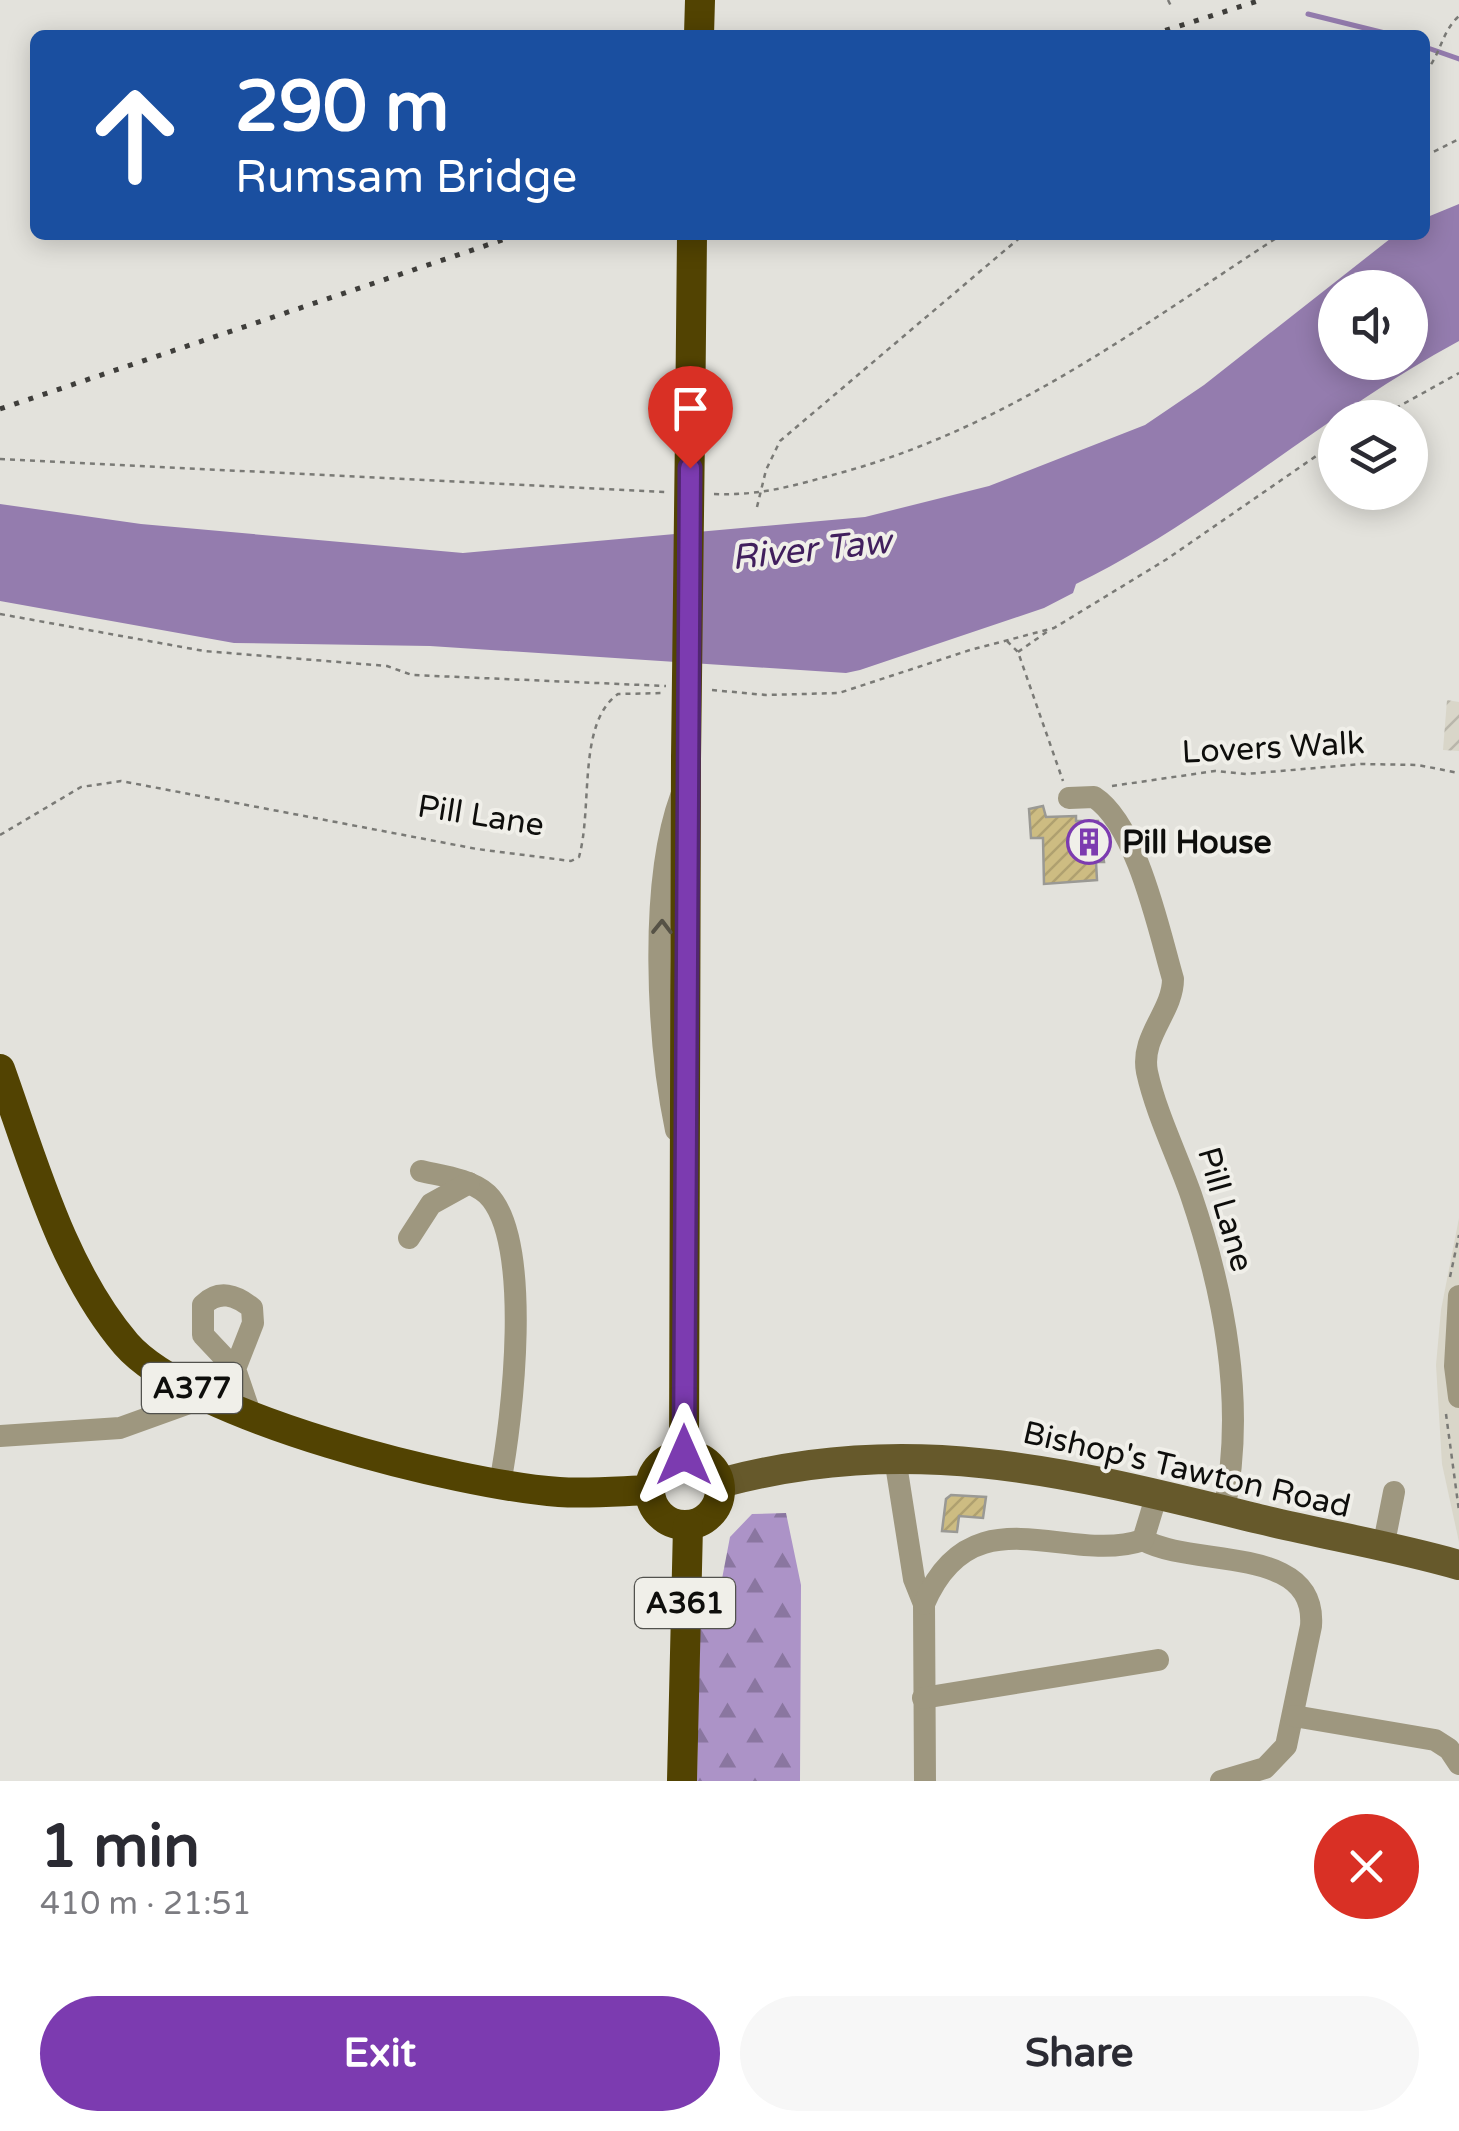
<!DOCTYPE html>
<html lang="en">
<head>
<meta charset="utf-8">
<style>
	:root { --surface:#fff; --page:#f7f7f7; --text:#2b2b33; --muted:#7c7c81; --accent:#7c3bb0 }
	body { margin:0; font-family:"Varela Round",sans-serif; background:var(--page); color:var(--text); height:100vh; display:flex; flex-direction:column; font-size:38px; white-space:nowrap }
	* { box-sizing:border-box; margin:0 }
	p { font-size:32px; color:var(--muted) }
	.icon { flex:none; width:55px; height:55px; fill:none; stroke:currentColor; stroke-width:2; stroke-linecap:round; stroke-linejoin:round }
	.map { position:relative; height:1781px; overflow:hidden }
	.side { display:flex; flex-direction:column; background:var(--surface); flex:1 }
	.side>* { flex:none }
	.hud { position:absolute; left:30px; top:30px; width:1400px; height:210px; border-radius:15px; box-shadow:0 5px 25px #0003; background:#1a4fa0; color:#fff; overflow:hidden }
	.controls { position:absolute; left:1318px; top:270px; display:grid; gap:20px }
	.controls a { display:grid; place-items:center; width:110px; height:110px; border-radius:50%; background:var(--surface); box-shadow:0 5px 25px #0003; font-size:50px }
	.pin { position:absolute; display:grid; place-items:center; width:85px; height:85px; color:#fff; margin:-102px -42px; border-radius:50% 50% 50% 0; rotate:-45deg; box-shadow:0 0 10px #0007 }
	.pin .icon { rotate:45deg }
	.me { position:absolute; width:110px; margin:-55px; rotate:0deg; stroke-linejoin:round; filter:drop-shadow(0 0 8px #0008) }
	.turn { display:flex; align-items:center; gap:35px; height:210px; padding:0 40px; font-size:45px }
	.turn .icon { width:130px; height:130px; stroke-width:2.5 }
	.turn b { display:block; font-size:70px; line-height:85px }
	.round { display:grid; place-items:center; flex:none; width:105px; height:105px; border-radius:52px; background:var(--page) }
	.head { display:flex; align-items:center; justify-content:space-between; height:170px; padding:0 40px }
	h1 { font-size:60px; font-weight:800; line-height:75px }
	.primary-button { display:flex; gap:20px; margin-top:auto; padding:20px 40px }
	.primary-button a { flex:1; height:115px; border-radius:60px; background:var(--accent); color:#fff; font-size:40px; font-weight:800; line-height:115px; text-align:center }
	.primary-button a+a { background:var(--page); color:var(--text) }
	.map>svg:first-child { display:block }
</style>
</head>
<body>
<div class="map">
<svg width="1459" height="1781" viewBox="0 0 1459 1781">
	<defs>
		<pattern id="industrial-furrows" width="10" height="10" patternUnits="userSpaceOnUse" patternTransform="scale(2.5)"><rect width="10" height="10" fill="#d9d6c9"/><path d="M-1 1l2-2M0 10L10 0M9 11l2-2" fill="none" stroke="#b9b6ab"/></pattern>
		<pattern id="forest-firs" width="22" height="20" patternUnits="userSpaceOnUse" patternTransform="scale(2.5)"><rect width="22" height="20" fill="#ac93c7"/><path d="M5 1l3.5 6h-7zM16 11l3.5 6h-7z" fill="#8a76a0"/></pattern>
		<pattern id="building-hatch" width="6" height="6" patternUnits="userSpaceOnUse" patternTransform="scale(2.5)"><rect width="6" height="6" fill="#cdbc82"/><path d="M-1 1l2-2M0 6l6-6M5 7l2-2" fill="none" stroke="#afa06f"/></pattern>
	</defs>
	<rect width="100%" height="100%" fill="#e3e2dc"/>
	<path fill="#d9d6c9" d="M 1459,1218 L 1459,1542 L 1442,1464 L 1436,1365 L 1441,1310 Z"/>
	<path fill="url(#industrial-furrows)" d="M 1447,700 L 1459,702 L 1459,751 L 1443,750 Z"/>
	<path fill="url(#forest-firs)" d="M 786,1513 L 801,1585 L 800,1781 L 697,1781 L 699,1626 L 713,1626 L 730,1537 L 752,1514 Z"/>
	<path fill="#947cae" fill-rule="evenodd" d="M 1459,204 L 1459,341 C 1325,413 1213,517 1076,584 L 1073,593 L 1044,608 L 860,670 L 846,673 L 430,646 L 234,643 L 0,601 L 0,504 L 141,524 L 463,553 L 865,517 L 989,486 L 1145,425 L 1204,385 L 1395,235 L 1425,235 L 1425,218 ZM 1335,288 L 1410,288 L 1410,362 L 1335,362 Z"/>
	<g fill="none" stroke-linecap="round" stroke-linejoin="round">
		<g stroke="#947cae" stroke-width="5">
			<path d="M 1308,14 L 1393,35"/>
			<path d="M 1425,47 L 1459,59"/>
		</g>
	</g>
	<g fill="url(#building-hatch)" stroke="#9a9994" stroke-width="2.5">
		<path d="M 1043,806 L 1046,817 L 1076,816 L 1076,821 L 1098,821 L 1104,862 L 1096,862 L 1097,880 L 1044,884 L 1043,838 L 1031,838 L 1029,809 Z"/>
		<path d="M 951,1495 L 986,1497 L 983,1518 L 959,1516 L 957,1532 L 942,1531 L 946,1499 Z"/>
	</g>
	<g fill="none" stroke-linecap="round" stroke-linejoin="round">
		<g stroke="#7a7a76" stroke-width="2.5" stroke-dasharray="5 5" stroke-linecap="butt">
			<path d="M 1168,0 L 1171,6"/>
			<path d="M 1425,72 C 1441,55 1441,32 1459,16"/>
			<path d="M 1425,156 L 1459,139"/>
			<path d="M 1378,418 L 1459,373"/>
			<path d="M 0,459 L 666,492"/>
			<path d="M 714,494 C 762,496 795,485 840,473 C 1008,427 1138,328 1281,235"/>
			<path d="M 757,507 L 766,470 L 780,441 L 1023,235"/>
			<path d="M 0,614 L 204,651 L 387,666 L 412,675 L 666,686"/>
			<path d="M 1007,641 L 1018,652 L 1063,781"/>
			<path d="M 1018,652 L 1048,631"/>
			<path d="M 712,690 L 766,695 L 839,693 L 970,650 L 1054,628 L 1167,559 L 1335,443"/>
			<path d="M 1112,786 L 1215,771 L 1246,774 L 1361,764 L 1418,765 L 1459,773"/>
			<path d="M 0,835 L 81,787 L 121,781 L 477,849 L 571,861 L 579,857 C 593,807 577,723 618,694 L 665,693"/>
			<path d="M 1450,1277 L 1459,1235"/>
			<path d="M 1446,1414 L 1459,1511"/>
		</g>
		<g stroke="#9e977f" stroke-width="22">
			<path d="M 1069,798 L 1094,797 C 1137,825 1159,931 1173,979 C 1173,1012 1140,1036 1147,1072 C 1156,1113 1177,1155 1191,1195 C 1225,1295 1246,1406 1224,1510"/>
			<path d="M 676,1130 C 657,1039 649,883 681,796"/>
			<path d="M 421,1171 C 442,1176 470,1179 487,1194 C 534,1239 512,1422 500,1483"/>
			<path d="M 409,1238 L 431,1204 L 469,1183"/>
			<path d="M 1459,1296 L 1455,1366 L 1459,1397"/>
			<path d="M 235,1369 L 203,1335 L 203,1305 C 219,1289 236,1295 252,1308 L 253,1323 L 235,1369 L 250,1413"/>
			<path d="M 0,1436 L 120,1428 L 195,1401 L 201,1393"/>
			<path d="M 895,1458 L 914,1579 L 924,1604 L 925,1781"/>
			<path d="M 1143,1540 C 1194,1568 1317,1544 1311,1626 L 1286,1746 L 1265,1768 L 1221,1781"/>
			<path d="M 1383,1548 L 1394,1492"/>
			<path d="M 924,1604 C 973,1490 1068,1566 1143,1540 L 1157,1494"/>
			<path d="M 923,1698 L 1158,1660"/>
			<path d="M 1294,1716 L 1435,1740 L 1449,1749 L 1459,1764"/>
		</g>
		<path stroke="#66592b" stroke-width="30" d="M 720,1483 C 914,1431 1071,1473 1259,1519 C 1325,1535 1393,1546 1459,1565"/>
		<g stroke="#524302" stroke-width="30">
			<path d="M 699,35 L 700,0"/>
			<path d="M 690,432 L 692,235"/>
			<path d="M 0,1069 C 33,1161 62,1269 126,1344 C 190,1418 460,1485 559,1492 C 589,1494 620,1491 650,1490"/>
			<circle cx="685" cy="1490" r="35"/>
			<path d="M 684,1455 L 686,759"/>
			<path d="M 682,1781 L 688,1526"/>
		</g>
		<g stroke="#3f3e3b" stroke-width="5" stroke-dasharray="5 10" stroke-linecap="butt">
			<path d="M 1151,35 L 1261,0"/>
			<path d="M 0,409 L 517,235"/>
		</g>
		<path stroke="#524302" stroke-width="30" d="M 686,759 L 690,432"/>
	</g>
	<defs><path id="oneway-chevron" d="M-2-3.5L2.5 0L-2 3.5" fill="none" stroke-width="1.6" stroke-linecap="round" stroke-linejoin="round" transform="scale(2.5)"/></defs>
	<use stroke="#565246" href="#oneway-chevron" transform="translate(662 927) rotate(-89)"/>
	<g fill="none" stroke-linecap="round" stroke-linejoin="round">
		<g stroke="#512672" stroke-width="25">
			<path id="route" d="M 684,1455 L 690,468"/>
		</g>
		<use href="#route" stroke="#7c3bb0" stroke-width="18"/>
	</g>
	<defs>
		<g id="building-ring" transform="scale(2.25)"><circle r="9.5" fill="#f0efe9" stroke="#7c3bb0" stroke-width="1.5"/><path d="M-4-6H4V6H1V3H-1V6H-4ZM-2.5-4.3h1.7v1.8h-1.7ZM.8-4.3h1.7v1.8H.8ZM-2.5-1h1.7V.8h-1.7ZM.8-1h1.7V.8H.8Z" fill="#7c3bb0"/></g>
	</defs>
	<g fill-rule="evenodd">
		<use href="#building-ring" x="1089" y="842"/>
	</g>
	<g text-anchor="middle" stroke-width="8" stroke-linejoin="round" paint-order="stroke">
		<g fill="#f0efe9" stroke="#52524e" stroke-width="2.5">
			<rect x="142" y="1363" width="100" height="50" rx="8"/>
			<rect x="635" y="1578" width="100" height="50" rx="8"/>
		</g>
		<g font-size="30" font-weight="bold" fill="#0e0e0c">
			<text x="192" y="1398">A377</text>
			<text x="685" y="1613">A361</text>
		</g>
		<g font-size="32" fill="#0e0e0c" stroke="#f0efe9">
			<text transform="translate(1273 747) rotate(-3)" y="11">Lovers Walk</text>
			<text transform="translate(481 815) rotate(9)" y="11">Pill Lane</text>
			<text transform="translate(1226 1209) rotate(74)" y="11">Pill Lane</text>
			<text transform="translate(1187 1469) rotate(13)" y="11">Bishop's Tawton Road</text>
		</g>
		<g font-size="32" font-weight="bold" fill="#0e0e0c" stroke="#f0efe9" text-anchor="start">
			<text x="1122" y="853">Pill House</text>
		</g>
		<g font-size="35" font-style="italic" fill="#411f5d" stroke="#f0efe9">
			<text transform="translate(811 549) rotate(-6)" y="12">River Taw</text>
		</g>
	</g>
</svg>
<div class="controls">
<a><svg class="icon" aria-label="sound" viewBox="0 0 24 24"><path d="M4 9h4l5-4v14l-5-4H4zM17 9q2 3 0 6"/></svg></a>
<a><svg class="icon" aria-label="layers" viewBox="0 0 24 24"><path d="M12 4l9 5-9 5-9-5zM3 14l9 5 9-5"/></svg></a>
</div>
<div class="pin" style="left:690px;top:468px;background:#d93025"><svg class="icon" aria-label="arrive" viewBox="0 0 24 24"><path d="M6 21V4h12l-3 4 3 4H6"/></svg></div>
<svg class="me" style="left:684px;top:1455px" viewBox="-20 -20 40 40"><path d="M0-17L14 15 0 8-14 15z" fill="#7c3bb0" stroke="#fff" stroke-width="4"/></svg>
<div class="hud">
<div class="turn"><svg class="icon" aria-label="ahead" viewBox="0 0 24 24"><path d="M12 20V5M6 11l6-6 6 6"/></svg><div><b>290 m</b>Rumsam Bridge</div></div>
</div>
</div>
<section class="side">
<div class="head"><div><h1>1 min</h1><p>410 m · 21:51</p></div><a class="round" style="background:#d93025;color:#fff"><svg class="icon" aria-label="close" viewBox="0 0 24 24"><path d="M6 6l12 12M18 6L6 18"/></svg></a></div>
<div class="primary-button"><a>Exit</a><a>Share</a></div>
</section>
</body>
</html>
